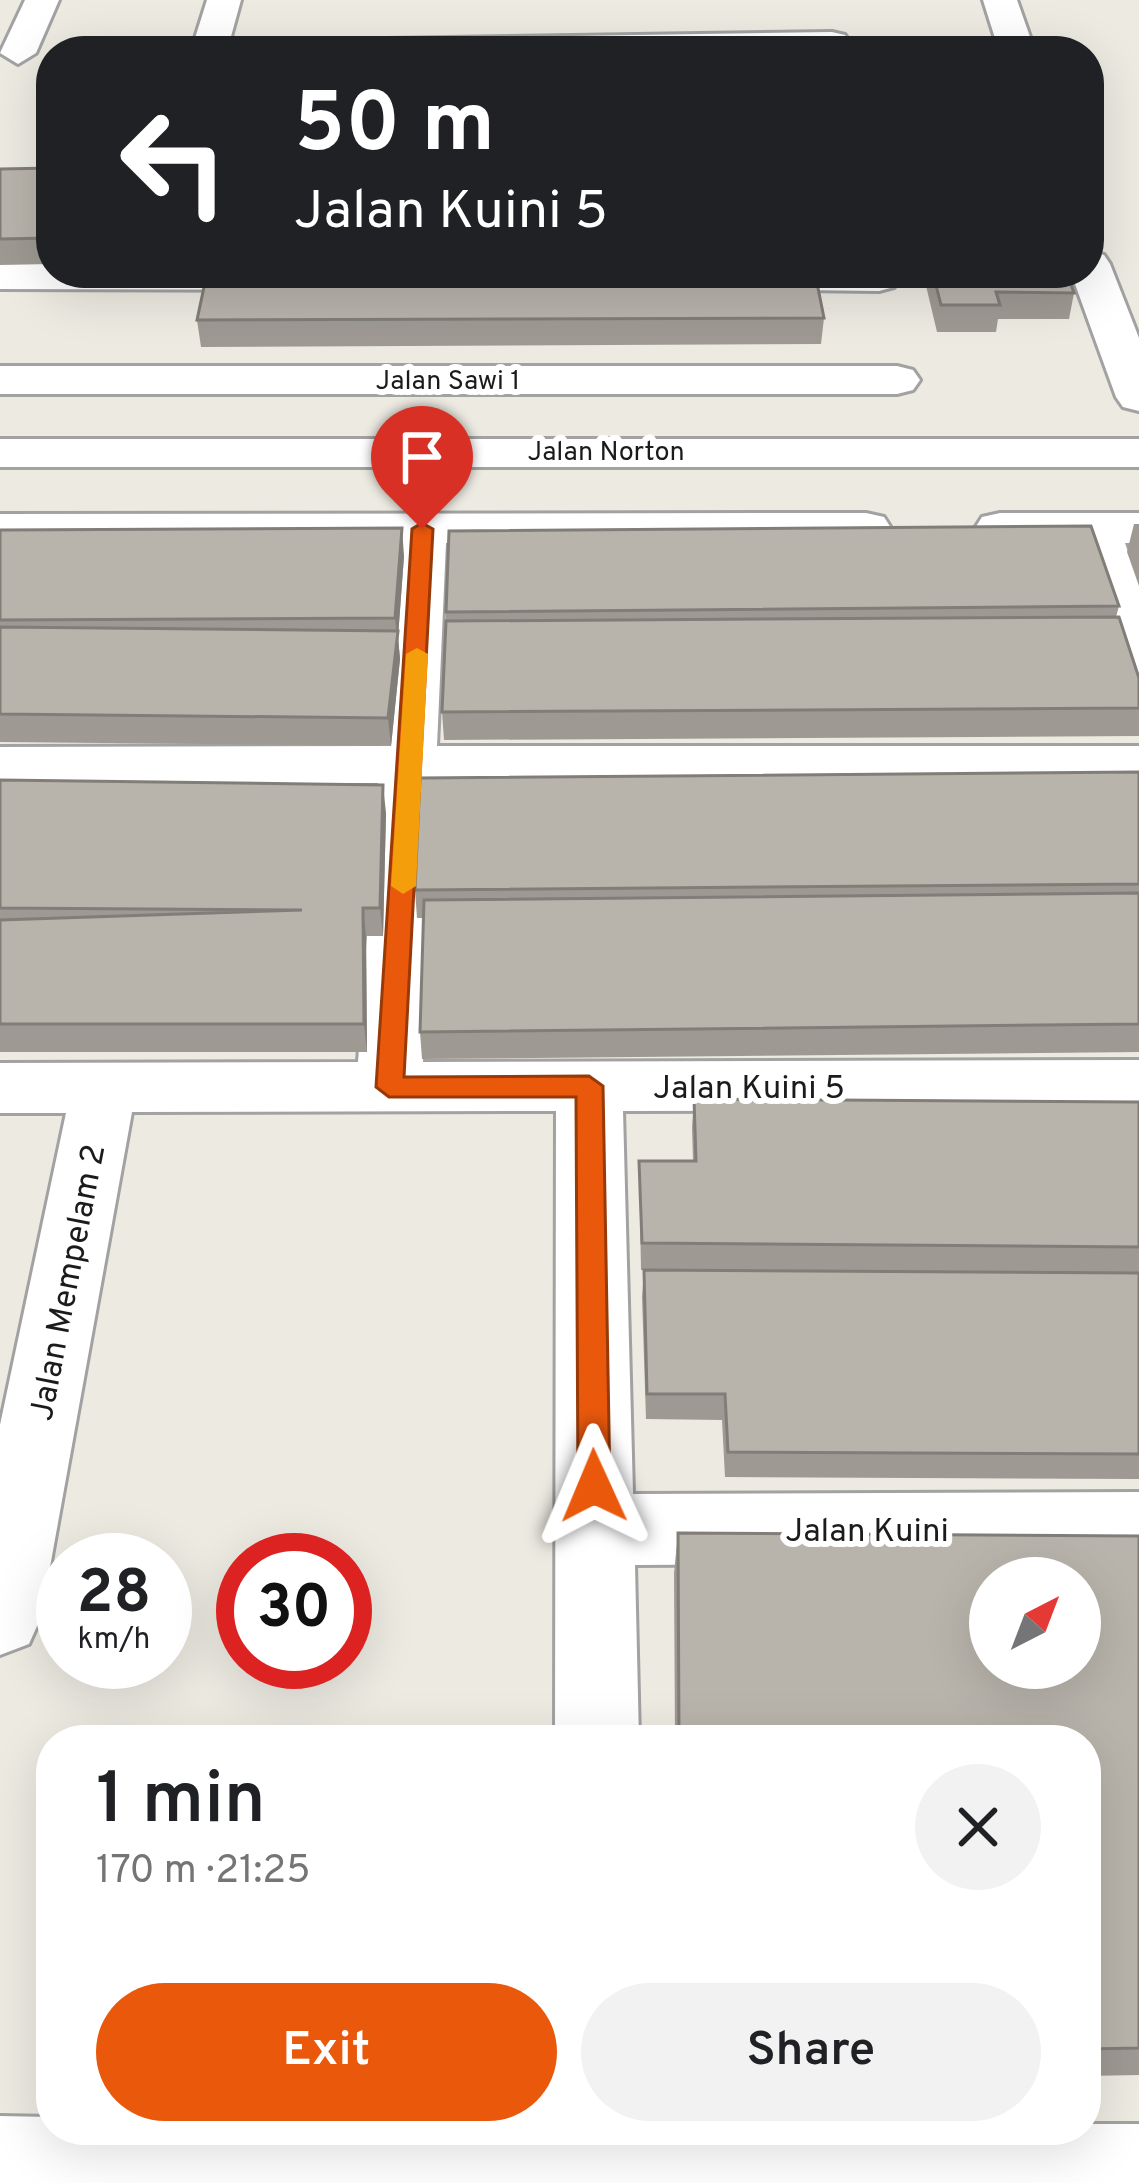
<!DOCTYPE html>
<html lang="en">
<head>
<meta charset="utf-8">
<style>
	:root { --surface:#fff; --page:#f2f2f2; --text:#202124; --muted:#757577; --accent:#ea580c }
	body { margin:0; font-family:Overpass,sans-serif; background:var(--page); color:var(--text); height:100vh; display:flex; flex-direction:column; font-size:45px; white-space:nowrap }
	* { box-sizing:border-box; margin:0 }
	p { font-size:39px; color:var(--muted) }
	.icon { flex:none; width:66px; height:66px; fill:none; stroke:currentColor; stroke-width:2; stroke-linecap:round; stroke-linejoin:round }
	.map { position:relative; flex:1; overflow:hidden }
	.details { position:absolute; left:36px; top:1725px; width:1065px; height:420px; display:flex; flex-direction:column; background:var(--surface); border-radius:48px; box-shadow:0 12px 48px #0002 }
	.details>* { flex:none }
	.hud { position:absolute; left:36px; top:36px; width:1068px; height:252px; border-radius:48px; box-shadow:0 12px 48px #0002; background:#202124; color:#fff; overflow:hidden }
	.needle { width:78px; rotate:42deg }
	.fabs { position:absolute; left:969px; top:1557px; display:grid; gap:24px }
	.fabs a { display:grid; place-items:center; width:132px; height:132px; border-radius:50%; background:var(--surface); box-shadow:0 12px 48px #0002; font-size:60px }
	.speed { position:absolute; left:36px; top:1533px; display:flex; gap:24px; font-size:60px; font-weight:700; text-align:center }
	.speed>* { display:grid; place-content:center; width:156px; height:156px; border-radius:50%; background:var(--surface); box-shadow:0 12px 48px #0002; line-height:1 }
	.speed small { font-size:30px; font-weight:400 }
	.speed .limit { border:18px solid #d22; background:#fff; color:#111 }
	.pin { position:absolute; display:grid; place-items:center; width:102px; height:102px; color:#fff; margin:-123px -51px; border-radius:50% 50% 50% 0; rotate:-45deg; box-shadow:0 0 12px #0007 }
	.pin .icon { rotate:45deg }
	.me { position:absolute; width:132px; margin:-66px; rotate:359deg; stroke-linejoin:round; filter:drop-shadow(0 0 9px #0008) }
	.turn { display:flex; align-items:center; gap:42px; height:252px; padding:0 60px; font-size:54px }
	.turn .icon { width:156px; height:156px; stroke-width:2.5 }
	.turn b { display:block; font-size:84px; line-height:102px }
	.round { display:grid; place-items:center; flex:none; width:126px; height:126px; border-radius:63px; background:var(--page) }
	.head { display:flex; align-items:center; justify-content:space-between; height:204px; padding:0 60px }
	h1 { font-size:72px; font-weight:600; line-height:90px }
	.button { display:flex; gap:24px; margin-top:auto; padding:24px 60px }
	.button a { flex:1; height:138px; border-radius:72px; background:var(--accent); color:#fff; font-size:48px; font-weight:600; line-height:138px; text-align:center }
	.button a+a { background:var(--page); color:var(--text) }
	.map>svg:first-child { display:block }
</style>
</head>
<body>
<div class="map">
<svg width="1139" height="2183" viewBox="0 0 1139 2183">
	<rect width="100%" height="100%" fill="#eceae1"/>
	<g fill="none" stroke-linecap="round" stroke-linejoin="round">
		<g stroke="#a2a2a2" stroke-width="6">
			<g id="minor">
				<path d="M 25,0 L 59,0 L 36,53 L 18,64 L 0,53 Z"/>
				<path d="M 207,0 L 241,0 L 227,51 L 191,51 Z"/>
				<path d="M 983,0 L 1017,0 L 1035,51 L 999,51 Z"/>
				<path d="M 832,32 L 845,35 L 850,43 L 845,51 L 306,51 L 324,40 Z"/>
				<path d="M 1089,251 L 1104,255 L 1110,264 L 1139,338 L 1139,411 L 1123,407 L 1116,397 L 1071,273 L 1089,273 Z"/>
				<path d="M 0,263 L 51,263 L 51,273 L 317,277 L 311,286 L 296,290 L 0,289 Z"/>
				<path d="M 705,273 L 897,273 L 900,278 L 894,287 L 879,291 L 724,289 L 709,285 Z"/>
				<path d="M 0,366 L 897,366 L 913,370 L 920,380 L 913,390 L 897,394 L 0,394 Z"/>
				<rect x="0" y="439" width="1139" height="28"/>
				<path d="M 866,513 L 884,517 L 891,528 L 884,539 L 446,543 L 437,746 L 1139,746 L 1139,782 L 436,783 L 423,1062 L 1139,1060 L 1139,1110 L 623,1111 L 633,1494 L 1139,1492 L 1139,1562 L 635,1565 L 639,1740 L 555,1740 L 556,1111 L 132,1112 L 41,1617 L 29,1644 L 0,1655 L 0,1425 L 66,1113 L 0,1113 L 0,1063 L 358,1062 L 378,783 L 0,783 L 0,747 L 381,746 L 396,543 L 0,544 L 0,514 Z"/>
				<path d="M 1000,513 L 1139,513 L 1139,543 L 1125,543 L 1139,584 L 1139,678 L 1120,674 L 1112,662 L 1075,543 L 982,539 L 975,528 L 982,517 Z"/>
				<path d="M 0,2116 L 51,2117 L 51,2130 L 1086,2130 L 1086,2124 L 1139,2124 L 1139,2183 L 0,2183 Z"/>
			</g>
		</g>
		<use href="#minor" fill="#fff" fill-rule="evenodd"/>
	</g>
	<g fill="#9e9a93">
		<path d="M 51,168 L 51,264 L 0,265 L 0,169 Z"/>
		<path d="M 923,273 L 1067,273 L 1074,293 L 1069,319 L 998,319 L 996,332 L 937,332 Z"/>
		<path d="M 824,318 L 821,344 L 201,347 L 197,320 Z"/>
		<path d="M 1134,524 L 1139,524 L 1139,586 L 1127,552 Z"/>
		<path d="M 0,530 L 404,556 L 398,637 L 400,659 L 391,746 L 0,742 Z"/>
		<path d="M 1119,606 L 1116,617 L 1139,678 L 1139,736 L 444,740 L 442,712 L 446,612 Z"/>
		<path d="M 1139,772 L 1139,1052 L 422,1059 L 420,1032 L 424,918 L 417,918 L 415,890 Z"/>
		<path d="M 0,780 L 386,813 L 383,936 L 366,936 L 367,1052 L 0,1052 Z"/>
		<path d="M 694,1099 L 1139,1102 L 1139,1479 L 725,1477 L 722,1420 L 646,1419 L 642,1297 L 644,1270 L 944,1272 L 641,1270 L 639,1161 L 693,1161 L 692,1127 Z"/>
		<path d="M 678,1533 L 1139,1536 L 1139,2075 L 1086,2076 L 1086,1740 L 675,1740 L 674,1573 Z"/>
	</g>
	<g fill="#817d78">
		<path d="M 402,528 L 404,556 L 398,637 L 400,659 L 391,746 L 388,718 L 397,638 L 395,618 Z"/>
		<path d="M 383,785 L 386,813 L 383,936 L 380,908 Z"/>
		<path d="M 363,908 L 366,936 L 367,1052 L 364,1024 Z"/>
	</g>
	<g fill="#b8b3ab" stroke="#817d78" stroke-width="3" fill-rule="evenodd">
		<path d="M 51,168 L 51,238 L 0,239 L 0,169 Z"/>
		<path d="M 207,273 L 815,273 L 824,318 L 197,320 Z"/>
		<path d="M 933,273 L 1067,273 L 1074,293 L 996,292 L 1000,305 L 941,305 Z"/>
		<path d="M 1091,526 L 1119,606 L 446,612 L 449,531 Z"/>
		<path d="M 402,528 L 395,618 L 0,620 L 0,530 Z"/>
		<path d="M 1119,617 L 1139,678 L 1139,708 L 442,712 L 446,621 Z"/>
		<path d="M 0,627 L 398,631 L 388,718 L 0,714 Z"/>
		<path d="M 1139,772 L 1139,884 L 415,890 L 420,778 Z"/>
		<path d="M 0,780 L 383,785 L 380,908 L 363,908 L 364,1024 L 0,1024 L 0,920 L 302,910 L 0,908 Z"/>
		<path d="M 1139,893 L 1139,1024 L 420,1032 L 424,900 Z"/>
		<path d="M 694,1099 L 1139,1102 L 1139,1247 L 642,1243 L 639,1161 L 696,1161 Z"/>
		<path d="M 644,1270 L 1139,1273 L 1139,1454 L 728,1452 L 725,1394 L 647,1394 Z"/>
		<path d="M 678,1533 L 1139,1536 L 1139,2048 L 1086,2049 L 1086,1740 L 679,1740 ZM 990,1578 L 1080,1578 L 1080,1668 L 990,1668 Z"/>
	</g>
	<path fill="#ea580c" stroke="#983908" stroke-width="3" d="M 422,523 L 433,529 L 404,1077 L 589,1076 L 603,1086 L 610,1486 L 605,1496 L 594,1500 L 583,1496 L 578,1486 L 576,1097 L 389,1097 L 376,1087 L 412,529 Z"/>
	<path fill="#f59e0b" d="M 417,648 L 428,654 L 416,886 L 403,894 L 391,886 L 406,654 Z"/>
	<g text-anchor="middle" stroke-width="12" stroke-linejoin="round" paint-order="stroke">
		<g font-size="27" fill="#1b1b1b" stroke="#fff">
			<text x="448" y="389">Jalan Sawi 1</text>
			<text x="606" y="460">Jalan Norton</text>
		</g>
		<g font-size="33" fill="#1b1b1b" stroke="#fff">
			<text x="749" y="1098">Jalan Kuini 5</text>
			<text transform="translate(66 1282) rotate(-79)" y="12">Jalan Mempelam 2</text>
			<text x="867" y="1541">Jalan Kuini</text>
		</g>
	</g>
</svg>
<div class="fabs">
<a><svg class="needle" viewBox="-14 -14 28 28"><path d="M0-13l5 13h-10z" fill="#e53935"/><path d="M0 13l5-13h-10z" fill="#757577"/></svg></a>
</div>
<div class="speed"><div>28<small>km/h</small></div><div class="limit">30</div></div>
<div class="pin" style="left:422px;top:529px;background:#d93025"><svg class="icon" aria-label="arrive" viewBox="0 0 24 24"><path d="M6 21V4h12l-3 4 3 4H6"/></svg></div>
<svg class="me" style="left:594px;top:1486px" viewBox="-20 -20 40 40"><path d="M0-17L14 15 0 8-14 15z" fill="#ea580c" stroke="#fff" stroke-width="4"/></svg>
<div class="hud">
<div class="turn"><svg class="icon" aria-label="left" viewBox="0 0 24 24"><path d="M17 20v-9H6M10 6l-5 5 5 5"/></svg><div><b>50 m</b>Jalan Kuini 5</div></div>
</div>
<section class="details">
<div class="head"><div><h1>1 min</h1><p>170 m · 21:25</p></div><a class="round"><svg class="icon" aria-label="close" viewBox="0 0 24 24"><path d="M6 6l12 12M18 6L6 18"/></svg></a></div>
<div class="button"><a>Exit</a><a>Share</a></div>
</section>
</div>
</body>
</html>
